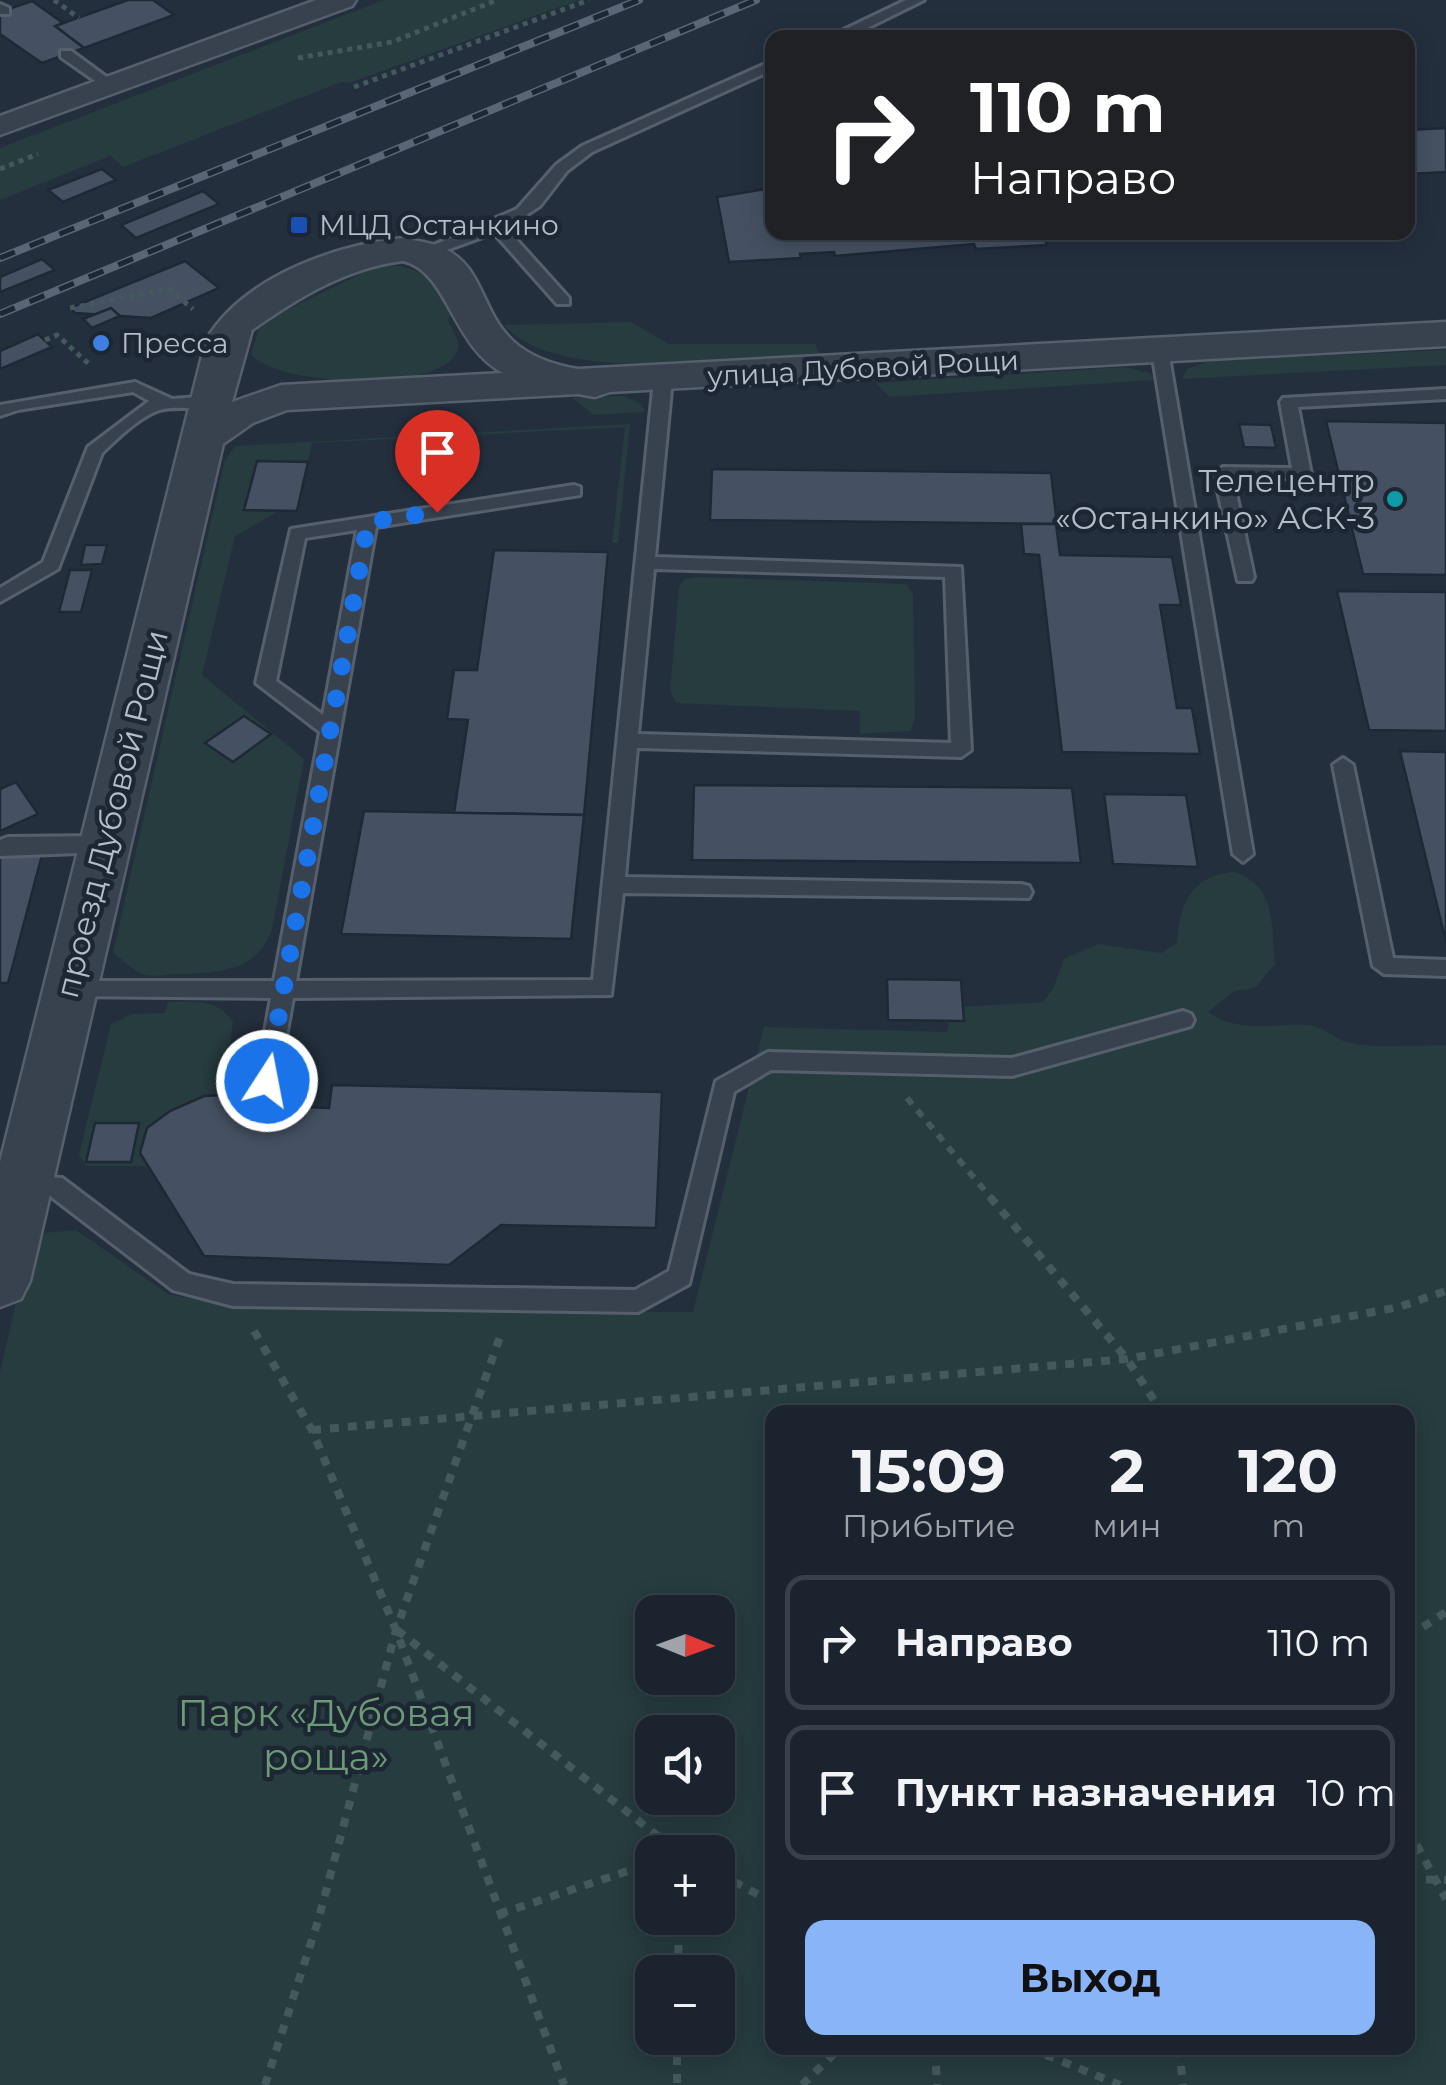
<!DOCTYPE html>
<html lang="ru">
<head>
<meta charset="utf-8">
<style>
	:root { --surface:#1b232e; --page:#282f3a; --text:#f1f3f6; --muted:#a0a4aa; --line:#39404a; --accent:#8ab4f8 }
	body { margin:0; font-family:Montserrat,sans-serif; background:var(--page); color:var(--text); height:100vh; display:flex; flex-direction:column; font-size:38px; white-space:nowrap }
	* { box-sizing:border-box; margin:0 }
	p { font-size:32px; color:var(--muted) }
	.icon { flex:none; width:55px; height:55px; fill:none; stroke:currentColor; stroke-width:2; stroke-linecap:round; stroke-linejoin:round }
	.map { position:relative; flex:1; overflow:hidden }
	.panel { position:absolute; left:765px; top:1405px; width:650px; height:650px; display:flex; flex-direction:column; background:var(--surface); border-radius:20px; box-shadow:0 5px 25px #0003,0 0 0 2px var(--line) }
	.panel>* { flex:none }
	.top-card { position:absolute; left:765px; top:30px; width:650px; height:210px; border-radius:20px; box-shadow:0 5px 25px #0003,0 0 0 2px var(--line); background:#202124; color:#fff; overflow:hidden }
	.needle { width:65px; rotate:91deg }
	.buttons { position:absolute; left:635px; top:1595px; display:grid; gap:20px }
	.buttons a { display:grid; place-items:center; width:100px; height:100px; border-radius:20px; background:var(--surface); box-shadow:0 5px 25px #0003,0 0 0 2px var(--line); font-size:50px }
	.pin { position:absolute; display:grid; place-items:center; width:85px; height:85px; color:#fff; margin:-102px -42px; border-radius:50% 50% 50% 0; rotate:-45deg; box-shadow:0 0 10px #0007 }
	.pin .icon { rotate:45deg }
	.me { position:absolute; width:110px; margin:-55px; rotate:11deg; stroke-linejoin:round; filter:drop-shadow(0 0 8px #0008) }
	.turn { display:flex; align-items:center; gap:35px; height:210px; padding:0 40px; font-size:45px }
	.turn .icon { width:130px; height:130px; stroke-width:2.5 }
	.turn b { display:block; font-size:70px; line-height:85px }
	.eta { display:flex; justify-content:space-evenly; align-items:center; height:170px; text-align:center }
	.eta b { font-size:60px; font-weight:700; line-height:70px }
	.button { display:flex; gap:20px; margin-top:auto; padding:20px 40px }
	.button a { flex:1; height:115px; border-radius:20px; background:var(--accent); color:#111; font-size:40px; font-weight:700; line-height:115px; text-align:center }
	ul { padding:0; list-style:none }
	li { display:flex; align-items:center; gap:30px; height:135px; margin:0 20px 15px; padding:0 20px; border:5px solid var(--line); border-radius:20px }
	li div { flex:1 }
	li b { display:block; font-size:38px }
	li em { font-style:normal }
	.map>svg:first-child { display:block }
</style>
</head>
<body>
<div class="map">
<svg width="1446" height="2085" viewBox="0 0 1446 2085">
	<rect width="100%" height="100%" fill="#242f3e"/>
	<g fill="#263c3f" fill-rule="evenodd">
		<path d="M 384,0 L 579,0 L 349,83 L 341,82 L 123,167 L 110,156 L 0,200 L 0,148 Z"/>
		<path d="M 379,265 C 412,264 438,277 455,306 L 448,320 C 452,329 460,340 458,349 C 446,394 277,387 251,354 L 259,329 L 272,317 Z"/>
		<path d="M 631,322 L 669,344 L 815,344 L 819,353 C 743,358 557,387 504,325 Z"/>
		<path d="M 1446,350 L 1446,365 L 1182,379 L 1187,369 L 1209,361 Z"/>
		<path d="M 1125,367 L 1149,373 L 1155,380 L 890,397 L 875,383 Z"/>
		<path d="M 624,396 L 641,404 L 645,412 L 594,415 L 572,398 Z"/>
		<path d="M 630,424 L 618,543 L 612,543 L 625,427 L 312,443 L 297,511 L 279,511 L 235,536 L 202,675 L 304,759 L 272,930 C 256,972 218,973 178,974 C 168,974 156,977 146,975 C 135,973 122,959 113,952 L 225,460 L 235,446 Z"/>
		<path d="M 698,577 L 906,584 L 913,594 L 915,719 L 910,731 L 860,734 L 860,711 L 676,703 L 670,691 L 679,587 L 685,579 Z"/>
		<path d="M 1233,872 C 1277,884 1271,926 1275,964 L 1255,988 L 1234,991 L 1208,1012 C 1240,1034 1271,1023 1307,1025 C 1325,1026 1335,1040 1350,1043 C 1380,1049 1416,1045 1446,1045 L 1446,2085 L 0,2085 L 0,1372 L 28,1250 L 43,1233 L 76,1230 L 168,1294 L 248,1309 L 693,1312 L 764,1027 L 947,1032 L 949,1021 L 960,1007 L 1043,1002 L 1053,989 L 1064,959 L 1098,944 L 1161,953 L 1177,943 C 1180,903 1190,877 1233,872 ZM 772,1412 L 1408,1412 L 1408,2048 L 772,2048 ZM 652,1612 L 718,1612 L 718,1678 L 652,1678 ZM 652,1732 L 718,1732 L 718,1798 L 652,1798 ZM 652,1852 L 718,1852 L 718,1918 L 652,1918 ZM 652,1972 L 718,1972 L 718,2038 L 652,2038 Z"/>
		<path d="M 168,1002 C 194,1002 217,998 233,1022 L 224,1095 C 188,1097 126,1121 147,1166 L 86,1166 L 79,1155 L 111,1024 L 132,1014 L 165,1013 Z"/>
	</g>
	<g fill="#455162" stroke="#1f2835" stroke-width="2.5">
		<path d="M 128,0 L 153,0 L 174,15 L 84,48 L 55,26 Z"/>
		<path d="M 32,1 L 63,23 L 55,26 L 84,48 L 42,63 L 0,34 L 0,12 Z"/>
		<path d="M 1446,128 L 1446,172 L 1408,174 L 1408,130 Z"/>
		<path d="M 102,169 L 116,180 L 63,202 L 48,190 Z"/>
		<path d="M 772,188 L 772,232 L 1077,232 L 1079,239 L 1045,240 L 1047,245 L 976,249 L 974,244 L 835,256 L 834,252 L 800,254 L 801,258 L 729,262 L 717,197 Z"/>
		<path d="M 203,191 L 219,204 L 136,238 L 121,225 Z"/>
		<path d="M 42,259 L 55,270 L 0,292 L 0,277 Z"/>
		<path d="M 185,261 L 219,288 L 151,318 L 75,313 L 70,308 Z"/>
		<path d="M 111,308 L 120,316 L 92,328 L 83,319 Z"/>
		<path d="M 38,334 L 52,347 L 0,369 L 0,351 Z"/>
		<path d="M 1326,421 L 1446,423 L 1446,575 L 1363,574 Z"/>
		<path d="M 1239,424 L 1271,425 L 1276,448 L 1244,447 Z"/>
		<path d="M 257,461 L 308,462 L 297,511 L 244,510 Z"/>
		<path d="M 712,469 L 1051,473 L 1057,524 L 710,520 Z"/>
		<path d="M 1021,524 L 1056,524 L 1060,555 L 1172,557 L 1181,605 L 1160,605 L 1177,708 L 1192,708 L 1200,754 L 1062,752 L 1039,555 L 1024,554 Z"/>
		<path d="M 85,545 L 107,545 L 102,564 L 81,565 Z"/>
		<path d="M 494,550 L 608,552 L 584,815 L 454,813 L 468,720 L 447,719 L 454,670 L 477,670 Z"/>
		<path d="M 70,570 L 92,570 L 81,612 L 59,612 Z"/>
		<path d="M 1337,591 L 1446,592 L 1446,731 L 1369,730 Z"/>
		<path d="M 244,716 L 271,734 L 233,762 L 205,743 Z"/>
		<path d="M 1400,751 L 1446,752 L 1446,942 Z"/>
		<path d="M 16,782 L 38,814 L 0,831 L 0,789 Z"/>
		<path d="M 694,785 L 1072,788 L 1081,863 L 692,860 Z"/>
		<path d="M 1104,794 L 1186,795 L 1198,867 L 1113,864 Z"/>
		<path d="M 364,811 L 584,815 L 571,939 L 341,934 Z"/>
		<path d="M 0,855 L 42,855 L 8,983 L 0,983 Z"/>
		<path d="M 887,979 L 961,980 L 964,1021 L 888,1020 Z"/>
		<path d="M 332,1085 L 662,1092 L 656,1228 L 501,1225 L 449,1265 L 204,1256 L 140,1153 L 147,1128 L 170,1111 L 204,1096 L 239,1094 L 276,1106 L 329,1108 Z"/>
		<path d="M 95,1123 L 139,1123 L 131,1162 L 86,1162 Z"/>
	</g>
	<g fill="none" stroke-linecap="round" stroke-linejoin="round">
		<g stroke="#565f6c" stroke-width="6">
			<g id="service">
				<path d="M 906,0 L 924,0 L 847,38 L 827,38 Z"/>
				<path d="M 0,4 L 9,8 L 9,14 L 0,14 Z"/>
				<path d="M 61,51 L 71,51 L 120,87 L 108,90 L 61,57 Z"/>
				<path d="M 772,61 L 772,70 L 592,152 L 567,171 L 540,206 L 506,228 L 569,298 L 569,304 L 557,304 L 494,233 L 427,257 L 413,254 L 517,209 L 556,165 L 582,146 Z"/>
				<path d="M 1160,346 L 1168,351 L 1253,854 L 1243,862 L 1233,854 L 1152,351 Z"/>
				<path d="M 663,375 L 672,380 L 655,557 L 961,567 L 971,750 L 961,757 L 637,748 L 625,877 L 1021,884 L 1029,886 L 1032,892 L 1029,898 L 623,893 L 611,995 L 293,998 L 278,1081 L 275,1087 L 259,1087 L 256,1081 L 271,998 L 61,996 L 58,990 L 61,984 L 69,981 L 274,981 L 320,732 L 256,683 L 291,529 L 574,485 L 580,487 L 580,495 L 376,527 L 296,981 L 593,980 L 654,380 ZM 357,530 L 323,715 L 276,681 L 305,538 ZM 654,569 L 945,577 L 951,743 L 638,734 Z"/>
				<path d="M 135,382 L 172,399 L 213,396 L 222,401 C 205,414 179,404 160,410 C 140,416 117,439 102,453 L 58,569 L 0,602 L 0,588 L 43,562 L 88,447 L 149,401 L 133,392 L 18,410 L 0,416 L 0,405 Z"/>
				<path d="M 1446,389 L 1446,399 L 1298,407 L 1311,474 L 1308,478 L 1233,479 L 1254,577 L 1252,581 L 1238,581 L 1214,473 L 1223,467 L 1292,468 L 1280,402 L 1283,398 Z"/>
				<path d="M 1343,758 L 1353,765 L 1393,958 L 1446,960 L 1446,976 L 1384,974 L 1373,966 L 1333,765 Z"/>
				<path d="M 105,836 L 115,844 L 105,852 L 0,856 L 0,840 L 8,837 Z"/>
				<path d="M 1183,1011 L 1191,1014 L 1194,1020 L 1191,1026 L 1012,1076 L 771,1070 L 734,1092 L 689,1284 L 638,1312 L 233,1306 L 173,1290 L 49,1195 L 15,1192 L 11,1185 L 15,1178 L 23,1175 L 62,1178 L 189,1274 L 233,1284 L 635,1290 L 669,1271 L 716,1081 L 768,1052 L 1012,1058 Z"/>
			</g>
		</g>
		<g stroke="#565f6c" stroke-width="5">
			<path id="minor" d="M 316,0 L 356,0 L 352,6 L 0,135 L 0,116 Z"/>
		</g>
		<g stroke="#565f6c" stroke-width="5">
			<path id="tertiary" d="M 403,238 C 415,241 429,242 441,247 C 502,273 468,351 578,369 L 1446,322 L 1446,346 L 610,392 L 595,397 L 578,394 L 287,410 L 253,423 L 223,444 L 30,1281 L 21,1299 L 0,1307 L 0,1162 L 206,340 C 243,278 333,245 403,238 ZM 403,261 C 449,272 451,345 503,373 L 281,385 L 232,402 L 252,330 C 298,298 346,268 403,261 Z"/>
		</g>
		<g stroke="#44595c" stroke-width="5" stroke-dasharray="5 5" stroke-linecap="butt">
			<path d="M 54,0 L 79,18"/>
			<path d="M 298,58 L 392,42 L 497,0"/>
			<path d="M 354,87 L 589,0"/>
			<path d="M 0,169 L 38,154"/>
			<path d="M 70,308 L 169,289 L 193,309"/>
			<path d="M 45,340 L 57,335 L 90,365"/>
		</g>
		<path stroke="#44595c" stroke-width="6" stroke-dasharray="8 8" stroke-linecap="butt" d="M 907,1098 L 992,1199"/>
		<g stroke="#44595c" stroke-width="8" stroke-dasharray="9 9" stroke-linecap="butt">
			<path d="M 990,1197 L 1127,1359 L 1162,1412"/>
			<path d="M 254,1331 L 312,1430 L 396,1630 L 564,2085"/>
			<path d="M 312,1430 L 1127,1359 L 1399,1307 L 1446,1291"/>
			<path d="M 397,1630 L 678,1852"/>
			<path d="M 1408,1637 L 1446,1612"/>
			<path d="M 1408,1829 L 1446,1899"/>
			<path d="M 718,1873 L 772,1902"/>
			<path d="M 1408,1879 L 1446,1880"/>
			<path d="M 499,1914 L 652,1863"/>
			<path d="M 678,1972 L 679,1918"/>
			<path d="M 677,2038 L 677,2085"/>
			<path d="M 935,2048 L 937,2085"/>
			<path d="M 1029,2048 L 1120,2085"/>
			<path d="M 1179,2048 L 1183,2085"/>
			<path d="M 265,2085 L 318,1921 L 396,1630 L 501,1334"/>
			<path d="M 802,2085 L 840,2048"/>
		</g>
		<use href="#service" fill="#38414e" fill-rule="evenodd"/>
		<use href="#minor" fill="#38414e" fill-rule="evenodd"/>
		<use href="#tertiary" fill="#38414e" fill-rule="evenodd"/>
		<g stroke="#5a6575" stroke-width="8">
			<g id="rail">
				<path d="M 0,258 L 639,0"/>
				<path d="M 0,314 L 756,0"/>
			</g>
		</g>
		<use href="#rail" stroke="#1d2633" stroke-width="5" stroke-dasharray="16" stroke-linecap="butt"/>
	</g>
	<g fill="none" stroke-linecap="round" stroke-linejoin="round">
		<path stroke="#1a73e8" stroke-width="18" stroke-dasharray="0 32.4" d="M 267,1081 L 368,522 L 437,512"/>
	</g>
	<rect fill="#1a4fb4" stroke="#1d2633" stroke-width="4" x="289" y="215" width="20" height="20" rx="5"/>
	<circle fill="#3f7fe0" stroke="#1d2633" stroke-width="4" cx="101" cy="343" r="10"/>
	<circle fill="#0f9aa8" stroke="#1d2633" stroke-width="4" cx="1395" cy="499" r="10"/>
	<g text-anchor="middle" stroke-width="9" stroke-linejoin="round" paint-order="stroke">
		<g font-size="28" fill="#b4bcc9" stroke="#1d2633" text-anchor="start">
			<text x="319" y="235">МЦД Останкино</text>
			<text x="121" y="353">Пресса</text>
		</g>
		<g font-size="28" fill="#b4bcc9" stroke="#1d2633">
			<text transform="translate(863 368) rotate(-3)" y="10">улица Дубовой Рощи</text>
		</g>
		<g font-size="32" fill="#b4bcc9" stroke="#1d2633" text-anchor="end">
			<text x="1375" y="492">Телецентр<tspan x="1375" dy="37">«Останкино» АСК-3</tspan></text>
		</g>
		<g font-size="32" fill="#b4bcc9" stroke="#1d2633">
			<text transform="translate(112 814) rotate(-76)" y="11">проезд Дубовой Рощи</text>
		</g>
		<g font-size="38" fill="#6b9a76" stroke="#1d2633">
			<text x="326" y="1726">Парк «Дубовая<tspan x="326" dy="44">роща»</tspan></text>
		</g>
	</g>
</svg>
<div class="buttons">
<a><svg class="needle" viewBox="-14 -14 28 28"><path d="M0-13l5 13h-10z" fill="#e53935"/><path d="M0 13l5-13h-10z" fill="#a0a4aa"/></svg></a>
<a><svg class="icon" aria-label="sound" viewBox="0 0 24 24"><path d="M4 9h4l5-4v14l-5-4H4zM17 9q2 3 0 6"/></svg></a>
<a>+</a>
<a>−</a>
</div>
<div class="pin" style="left:437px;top:512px;background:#d93025"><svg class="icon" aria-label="arrive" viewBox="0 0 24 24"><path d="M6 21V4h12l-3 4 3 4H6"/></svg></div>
<svg class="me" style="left:267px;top:1081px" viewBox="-20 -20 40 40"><circle r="17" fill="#1a73e8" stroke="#fff" stroke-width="3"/><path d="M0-11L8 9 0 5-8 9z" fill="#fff"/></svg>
<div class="top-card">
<div class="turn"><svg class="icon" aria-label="right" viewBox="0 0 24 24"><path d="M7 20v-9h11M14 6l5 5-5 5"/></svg><div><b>110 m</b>Направо</div></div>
</div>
<section class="panel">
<div class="eta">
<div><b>15:09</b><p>Прибытие</p></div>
<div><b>2</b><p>мин</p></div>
<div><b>120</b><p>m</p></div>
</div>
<ul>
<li><svg class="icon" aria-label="right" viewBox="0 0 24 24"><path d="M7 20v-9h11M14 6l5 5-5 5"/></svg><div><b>Направо</b></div><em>110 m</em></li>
<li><svg class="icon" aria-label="arrive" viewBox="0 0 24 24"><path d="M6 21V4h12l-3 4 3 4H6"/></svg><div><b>Пункт назначения</b></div><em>10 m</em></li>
</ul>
<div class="button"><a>Выход</a></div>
</section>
</div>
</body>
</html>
